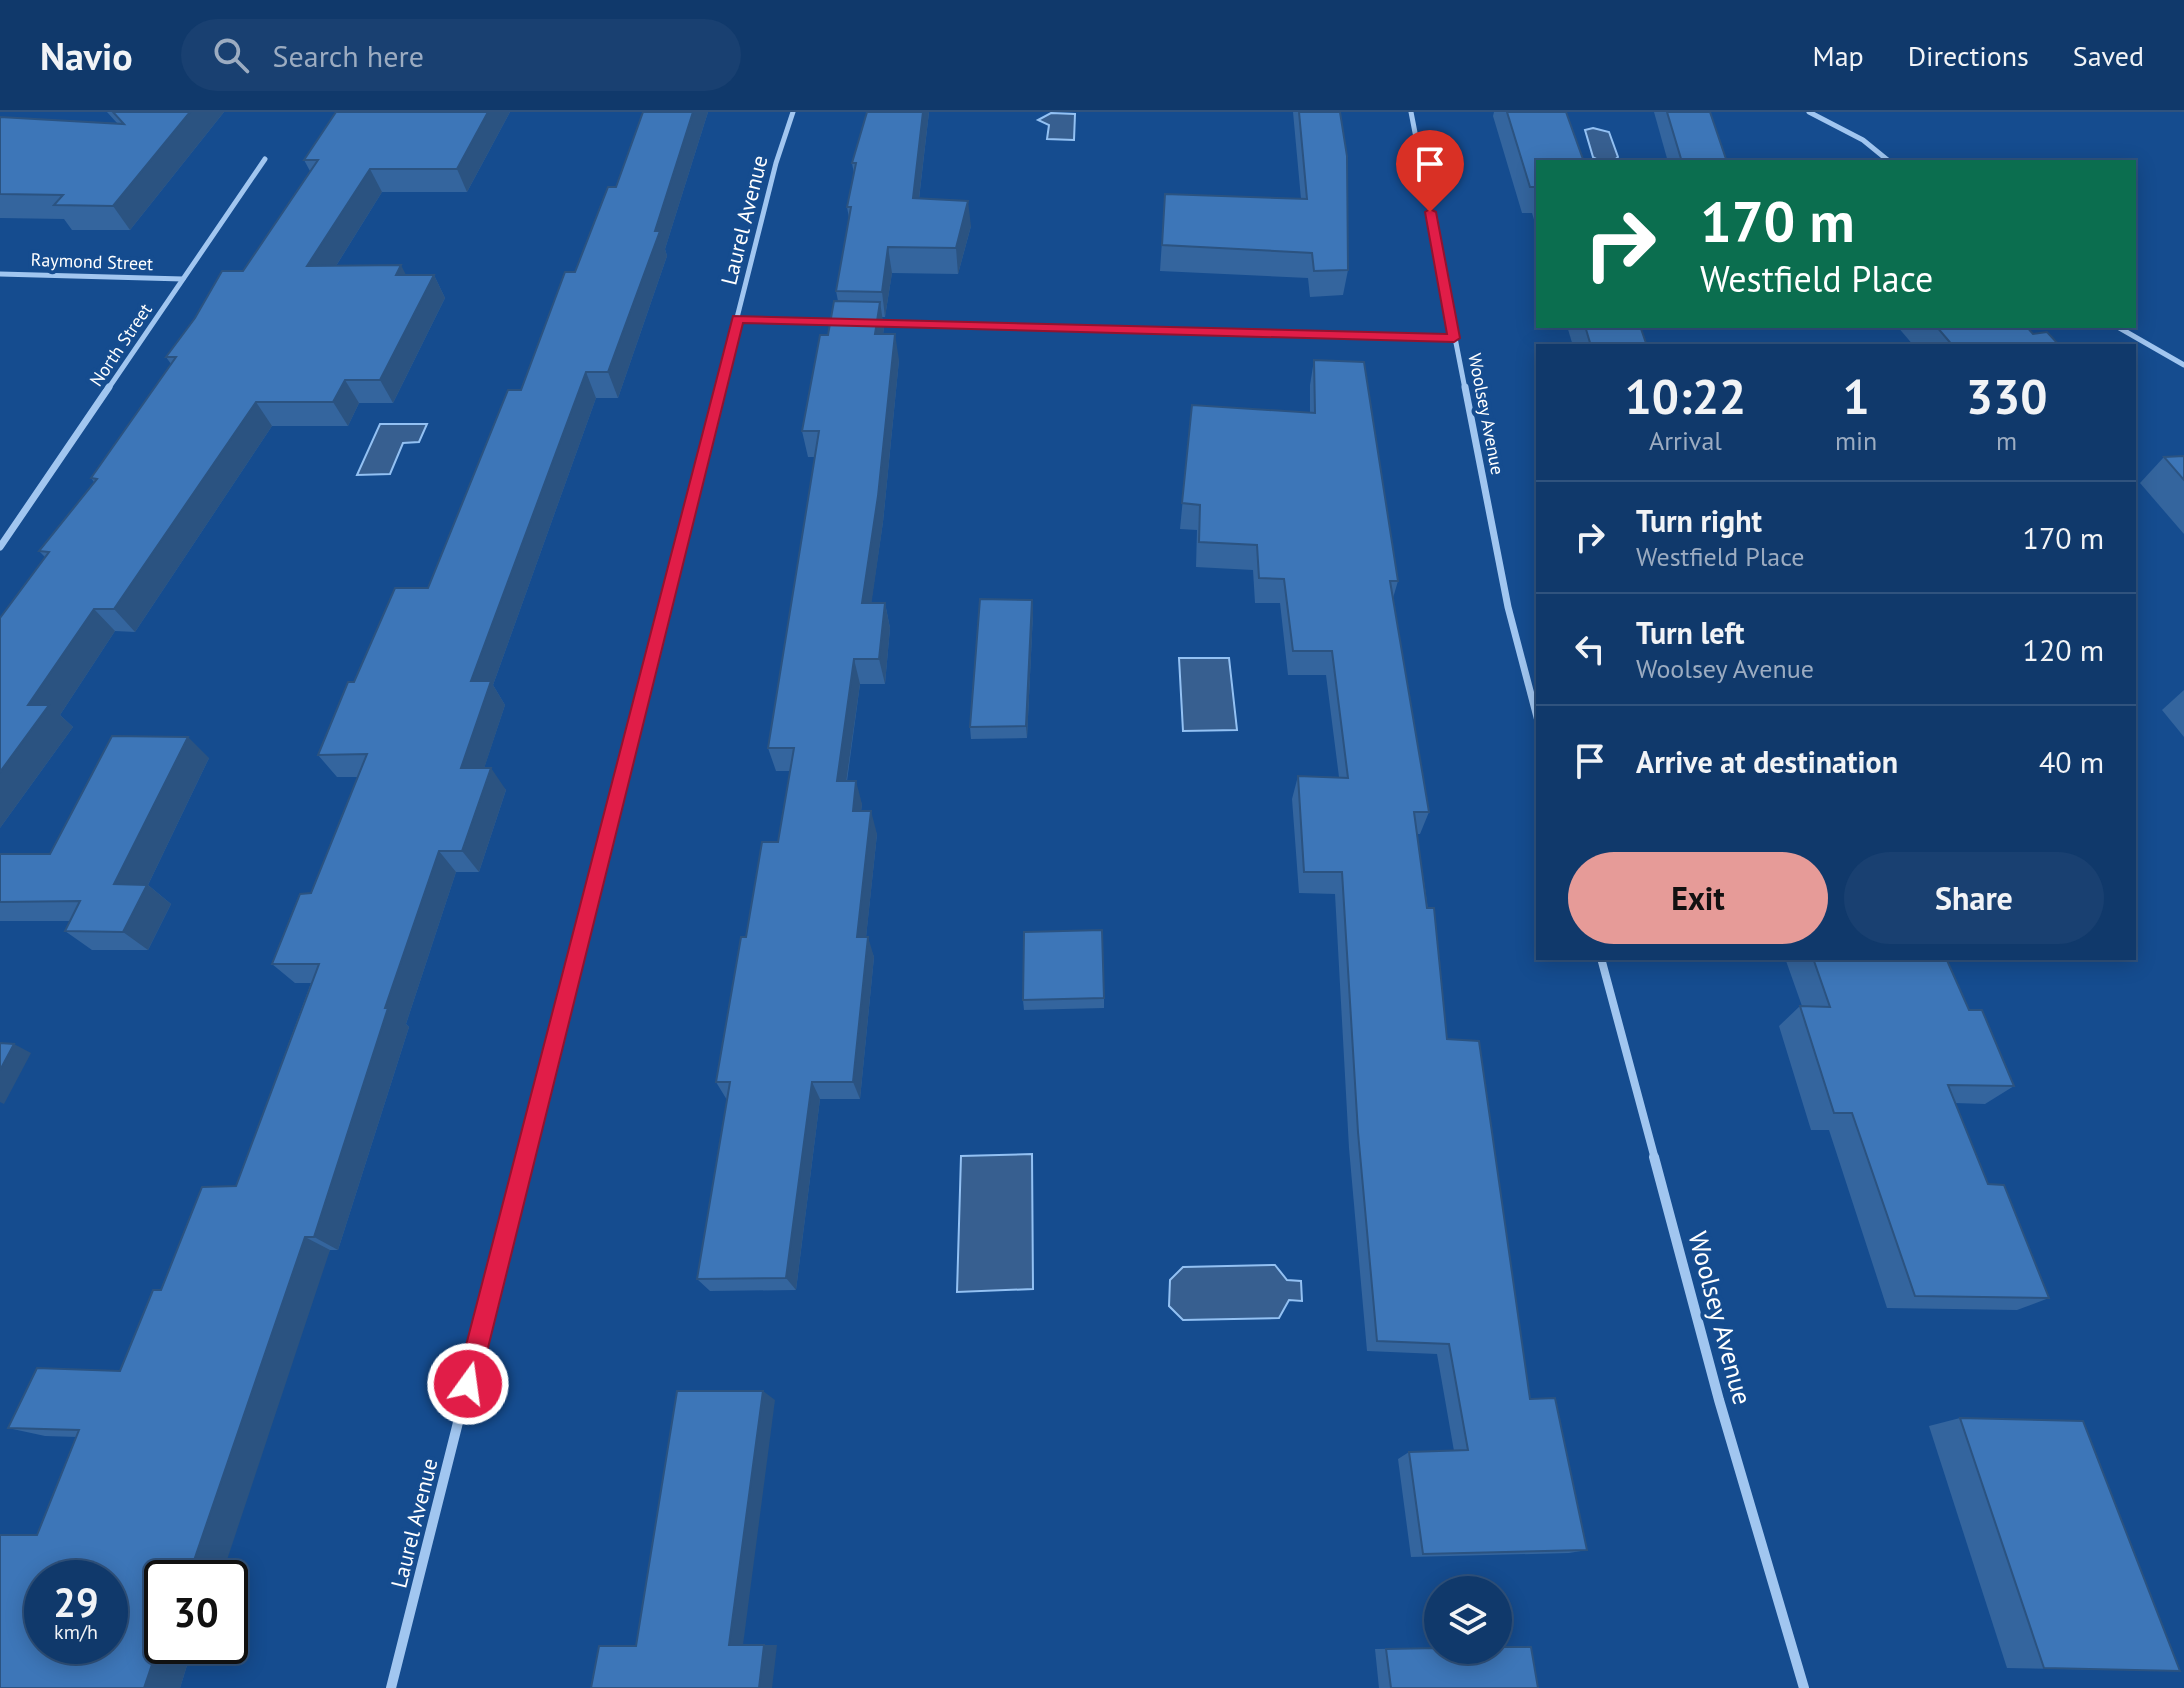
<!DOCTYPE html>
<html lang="en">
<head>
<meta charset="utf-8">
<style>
	:root { --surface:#10396b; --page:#194071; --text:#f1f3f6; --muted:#9cacc1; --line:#30537e; --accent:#e69b98 }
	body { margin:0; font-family:"PT Sans",sans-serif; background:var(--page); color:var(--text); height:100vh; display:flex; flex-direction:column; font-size:30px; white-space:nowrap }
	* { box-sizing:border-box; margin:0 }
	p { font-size:26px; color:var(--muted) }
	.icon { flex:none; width:44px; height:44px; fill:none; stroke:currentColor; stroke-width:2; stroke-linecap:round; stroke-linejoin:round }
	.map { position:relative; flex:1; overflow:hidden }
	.sheet { position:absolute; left:1536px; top:232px; width:600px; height:616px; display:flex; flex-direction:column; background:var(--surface); border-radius:0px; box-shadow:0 4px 20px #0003,0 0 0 2px var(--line) }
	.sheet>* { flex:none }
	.top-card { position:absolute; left:1536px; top:48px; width:600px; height:168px; border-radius:0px; box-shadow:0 4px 20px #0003,0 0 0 2px var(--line); background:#0b6e4f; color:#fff; overflow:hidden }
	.buttons { position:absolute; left:1424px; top:1464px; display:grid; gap:16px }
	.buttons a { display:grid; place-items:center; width:88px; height:88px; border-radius:50%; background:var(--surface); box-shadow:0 4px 20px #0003,0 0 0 2px var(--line); font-size:40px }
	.speed { position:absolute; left:24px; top:1448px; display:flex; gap:16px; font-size:40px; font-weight:700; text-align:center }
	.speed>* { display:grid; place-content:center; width:104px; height:104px; border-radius:50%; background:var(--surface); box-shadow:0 4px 20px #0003,0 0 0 2px var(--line); line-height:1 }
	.speed small { font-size:20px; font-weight:400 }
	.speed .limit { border:4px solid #111; border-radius:12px; background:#fff; color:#111 }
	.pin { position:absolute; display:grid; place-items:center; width:68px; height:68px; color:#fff; margin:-82px -34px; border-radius:50% 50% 50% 0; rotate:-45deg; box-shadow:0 0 8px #0007 }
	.pin .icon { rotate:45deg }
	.me { position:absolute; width:88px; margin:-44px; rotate:14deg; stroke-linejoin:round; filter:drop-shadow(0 0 6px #0008) }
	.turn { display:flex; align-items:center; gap:28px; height:168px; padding:0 32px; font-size:36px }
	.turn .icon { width:104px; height:104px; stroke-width:2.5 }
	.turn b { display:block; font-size:56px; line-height:68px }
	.eta { display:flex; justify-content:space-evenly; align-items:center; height:136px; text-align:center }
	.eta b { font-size:48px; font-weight:800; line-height:56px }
	.action { display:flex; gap:16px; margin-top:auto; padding:16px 32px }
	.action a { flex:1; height:92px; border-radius:48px; background:var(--accent); color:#111; font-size:32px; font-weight:800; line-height:92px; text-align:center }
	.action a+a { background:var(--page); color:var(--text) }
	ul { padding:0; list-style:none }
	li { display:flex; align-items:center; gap:24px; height:112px; padding:0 32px; border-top:2px solid var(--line) }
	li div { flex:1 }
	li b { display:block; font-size:30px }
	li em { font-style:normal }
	header { display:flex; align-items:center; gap:48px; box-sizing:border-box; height:112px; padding:0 40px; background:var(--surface); border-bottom:2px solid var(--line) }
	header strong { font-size:38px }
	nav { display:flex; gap:44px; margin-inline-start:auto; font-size:28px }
	.search { width:560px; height:72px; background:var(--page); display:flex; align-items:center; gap:20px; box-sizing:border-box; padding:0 28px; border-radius:44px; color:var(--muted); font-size:30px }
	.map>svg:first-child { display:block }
</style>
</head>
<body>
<header>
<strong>Navio</strong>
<div class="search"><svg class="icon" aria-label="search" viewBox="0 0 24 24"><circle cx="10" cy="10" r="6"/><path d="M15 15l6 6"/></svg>Search here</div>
<nav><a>Map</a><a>Directions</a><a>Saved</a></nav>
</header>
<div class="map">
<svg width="2184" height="1576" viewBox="0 0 2184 1576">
	<rect width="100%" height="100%" fill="#154c8f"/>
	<g fill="#375f90" stroke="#93c1f3" stroke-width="2">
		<path d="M 1051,1 L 1075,2 L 1074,28 L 1047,27 L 1049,13 L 1038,8 Z"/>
		<path d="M 1593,16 L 1609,20 L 1618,45 L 1612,50 L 1602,50 L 1593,45 L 1585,18 Z"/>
		<path d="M 380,312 L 427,312 L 419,330 L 403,331 L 390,362 L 357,363 Z"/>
		<path d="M 1179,546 L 1229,546 L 1237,618 L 1183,619 Z"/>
		<path d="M 1032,1042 L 1033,1177 L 957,1180 L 961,1044 Z"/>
		<path d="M 1275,1153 L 1287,1168 L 1301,1169 L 1302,1189 L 1289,1188 L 1279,1206 L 1183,1208 L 1169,1194 L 1170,1168 L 1183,1155 Z"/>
	</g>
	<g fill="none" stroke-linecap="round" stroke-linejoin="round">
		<g stroke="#a1c6f0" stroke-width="5">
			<path d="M 1411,0 L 1465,277"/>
			<path d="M 1809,0 L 1863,28 L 1890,50"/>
			<path d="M 0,162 L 183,167"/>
			<path d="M 737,207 L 840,210"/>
			<path d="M 874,211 L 1454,226"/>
			<path d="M 2116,214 L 2184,253"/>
			<path d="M 108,277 L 265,47"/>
			<path d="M 719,277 L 776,51 L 793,0"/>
		</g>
		<g stroke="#a1c6f0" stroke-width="7">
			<path d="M 1465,275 L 1508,495 L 1538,609"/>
			<path d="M 0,435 L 109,275"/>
			<path d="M 632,620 L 719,275"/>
		</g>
		<g stroke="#a1c6f0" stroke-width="8">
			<path d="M 1601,846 L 1655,1047"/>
			<path d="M 525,1047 L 633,618"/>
		</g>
		<g stroke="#a1c6f0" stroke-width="10">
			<path d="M 1654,1045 L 1719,1288 L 1804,1576"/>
			<path d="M 391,1576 L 525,1045"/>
		</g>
	</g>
	<g fill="#34659e">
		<path d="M 107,0 L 224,0 L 130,118 L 72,118 L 64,107 L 0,106 L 0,5 L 117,11 Z"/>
		<path d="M 336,0 L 510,0 L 467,80 L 382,80 L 336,154 L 406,163 L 434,163 L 445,186 L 393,291 L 359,291 L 348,314 L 272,314 L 135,520 L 115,519 L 60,603 L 73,615 L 0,716 L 45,445 L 39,439 L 94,370 L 91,366 L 171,252 L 166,245 L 243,159 L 310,59 L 304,48 Z"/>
		<path d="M 643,0 L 708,0 L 665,137 L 667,144 L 618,286 L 596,286 L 493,573 L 505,593 L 484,656 L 506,678 L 479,760 L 456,760 L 406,912 L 409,915 L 338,1138 L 330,1138 L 162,1466 L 193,1534 L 180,1576 L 0,1576 L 37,1423 L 77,1325 L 45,1324 L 8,1316 L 120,1259 L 161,1178 L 236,1074 L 311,871 L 295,871 L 272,852 L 311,781 L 358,665 L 337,665 L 318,643 L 354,570 L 428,476 L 616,75 Z"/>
		<path d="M 867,0 L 929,0 L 919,87 L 971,114 L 958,162 L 892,161 L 885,205 L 882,205 L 884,216 L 883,222 L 899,248 L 883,410 L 871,491 L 885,491 L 890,516 L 885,572 L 860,572 L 847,669 L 862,692 L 861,699 L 877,722 L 866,825 L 874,845 L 860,987 L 820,987 L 796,1178 L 710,1179 L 697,1167 L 727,988 L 716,970 L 746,825 L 778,730 L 790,659 L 776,659 L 768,636 L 815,345 L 808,345 L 802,319 L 828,223 L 838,189 L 836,179 L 849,106 L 847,95 L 854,62 L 852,51 Z"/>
		<path d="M 1293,0 L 1340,0 L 1348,158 L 1343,183 L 1310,185 L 1308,166 L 1160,159 L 1165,82 L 1301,87 Z"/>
		<path d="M 1494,0 L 1566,0 L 1538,50 L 1538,121 L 1532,101 L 1522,101 L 1493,4 Z"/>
		<path d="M 1654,0 L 1710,0 L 1727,50 L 1668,50 Z"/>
		<path d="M 1567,214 L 1640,214 L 1647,234 L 1573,234 Z"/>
		<path d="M 1897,214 L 2026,214 L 2033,222 L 2060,234 L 1914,234 Z"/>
		<path d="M 1314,248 L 1398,469 L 1393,486 L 1429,700 L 1420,722 L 1417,722 L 1447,927 L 1530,1287 L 1587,1438 L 1569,1441 L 1411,1445 L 1398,1347 L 1409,1340 L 1454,1339 L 1437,1242 L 1367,1239 L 1349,1036 L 1335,782 L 1299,781 L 1292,687 L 1298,664 L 1339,665 L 1326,563 L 1288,563 L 1280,491 L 1255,491 L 1253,458 L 1196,455 L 1197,418 L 1180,417 L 1192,293 L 1310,301 L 1310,273 Z"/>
		<path d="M 2184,344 L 2184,422 L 2140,371 L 2164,345 Z"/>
		<path d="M 1032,488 L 1033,501 L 1027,626 L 971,627 L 970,615 Z"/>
		<path d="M 2184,578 L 2184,625 L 2162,598 Z"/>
		<path d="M 209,646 L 148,773 L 171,792 L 148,838 L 92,838 L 65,819 L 71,809 L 0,809 L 0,742 L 50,742 Z"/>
		<path d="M 1785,846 L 1946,846 L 1969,898 L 2014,974 L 1985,992 L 1955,991 L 1988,1072 L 2049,1186 L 2017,1198 L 1887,1196 L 1829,1018 L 1811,1018 L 1779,914 L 1800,894 L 1802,894 Z"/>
		<path d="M 1104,886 L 1104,896 L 1024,898 L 1023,888 Z"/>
		<path d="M 1960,1306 L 2180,1559 L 2007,1556 L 1929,1314 Z"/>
		<path d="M 1438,1536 L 1538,1576 L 1379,1576 L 1375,1537 Z"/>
	</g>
	<g fill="#2b5381">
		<path d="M 190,0 L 224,0 L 130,118 L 113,94 Z"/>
		<path d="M 488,0 L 510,0 L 467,80 L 457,57 Z"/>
		<path d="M 693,0 L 708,0 L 665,137 L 667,144 L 618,286 L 608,260 Z"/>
		<path d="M 923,0 L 929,0 L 916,112 L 913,86 Z"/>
		<path d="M 370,57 L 382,80 L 321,178 L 307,154 Z"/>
		<path d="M 968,89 L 971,114 L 958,162 L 956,136 Z"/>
		<path d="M 888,135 L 892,161 L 885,205 L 882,180 Z"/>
		<path d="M 401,153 L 413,177 L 396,163 Z"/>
		<path d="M 434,163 L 445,186 L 393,291 L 380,268 Z"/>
		<path d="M 880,190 L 884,216 L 879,249 L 875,222 Z"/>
		<path d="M 895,222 L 899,248 L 883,410 L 868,516 L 862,491 Z"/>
		<path d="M 586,260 L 596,286 L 493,573 L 505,593 L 477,678 L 461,656 L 471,569 Z"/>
		<path d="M 345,268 L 359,291 L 348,314 L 333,290 Z"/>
		<path d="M 256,290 L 272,314 L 135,520 L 114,497 Z"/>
		<path d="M 1032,488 L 1033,501 L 1027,626 L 1026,614 Z"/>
		<path d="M 885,491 L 890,516 L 885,572 L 879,547 Z"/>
		<path d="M 94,497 L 115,519 L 60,603 L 73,615 L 0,716 L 0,660 L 28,593 Z"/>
		<path d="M 854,547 L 860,572 L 843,692 L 837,669 Z"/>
		<path d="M 188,625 L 209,646 L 148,773 L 171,792 L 148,838 L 123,820 L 114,772 Z"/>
		<path d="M 491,656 L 506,678 L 479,760 L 462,739 Z"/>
		<path d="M 856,669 L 862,692 L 859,722 L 853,699 Z"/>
		<path d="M 871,699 L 877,722 L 864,845 L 857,825 Z"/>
		<path d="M 439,739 L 456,760 L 406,912 L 409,915 L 338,1138 L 314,1125 L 385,896 Z"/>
		<path d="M 868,825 L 874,845 L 860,987 L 853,970 Z"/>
		<path d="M 14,932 L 31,941 L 4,992 L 0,990 L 0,958 Z"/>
		<path d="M 812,970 L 820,987 L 796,1178 L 786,1166 Z"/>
		<path d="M 305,1125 L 330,1138 L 221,1466 L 188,1466 Z"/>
		<path d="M 763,1279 L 775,1288 L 743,1533 L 729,1533 Z"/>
		<path d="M 162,1523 L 162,1534 L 193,1534 L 180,1576 L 144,1576 Z"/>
		<path d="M 764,1533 L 777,1533 L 772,1576 L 759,1576 Z"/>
	</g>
	<g fill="#3d76b8" stroke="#2b5381" stroke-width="2" fill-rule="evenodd">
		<path d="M 113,0 L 190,0 L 113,94 L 54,93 L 63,83 L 0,82 L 0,5 L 124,12 Z"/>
		<path d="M 336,0 L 488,0 L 457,57 L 370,57 L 307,154 L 401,153 L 396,163 L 434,163 L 380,268 L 345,268 L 333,290 L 256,290 L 114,497 L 94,497 L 28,593 L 49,593 L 0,660 L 0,506 L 49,440 L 39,439 L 97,367 L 91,366 L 176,245 L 166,245 L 195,206 L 222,159 L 243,159 L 318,48 L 304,48 Z"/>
		<path d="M 643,0 L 693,0 L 655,119 L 660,119 L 608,260 L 586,260 L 471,569 L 491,569 L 461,656 L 491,656 L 462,739 L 439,739 L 385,896 L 388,896 L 314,1125 L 305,1125 L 188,1466 L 162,1466 L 162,1523 L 144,1576 L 0,1576 L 0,1423 L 37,1423 L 79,1318 L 8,1316 L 37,1256 L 120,1259 L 153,1178 L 161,1178 L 202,1075 L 236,1074 L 319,852 L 272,852 L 300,782 L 311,781 L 367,642 L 318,643 L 348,570 L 354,570 L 395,476 L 428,476 L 508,278 L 521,278 L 565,160 L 575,160 L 608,75 L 616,75 ZM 42,1466 L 110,1466 L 110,1534 L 42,1534 Z"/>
		<path d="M 867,0 L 923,0 L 913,86 L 968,89 L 956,136 L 888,135 L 882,180 L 836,179 L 851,95 L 847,95 L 856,51 L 852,51 Z"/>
		<path d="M 1299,0 L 1340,0 L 1347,44 L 1348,158 L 1314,159 L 1312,141 L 1162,133 L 1165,82 L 1307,87 Z"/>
		<path d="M 1507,0 L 1566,0 L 1584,50 L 1538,50 L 1538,75 L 1530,75 Z"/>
		<path d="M 1667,0 L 1710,0 L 1727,50 L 1682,50 Z"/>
		<path d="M 834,189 L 880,190 L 875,222 L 895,222 L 878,384 L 862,491 L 885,491 L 879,547 L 854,547 L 837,669 L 856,669 L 853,699 L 871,699 L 857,825 L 868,825 L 853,970 L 812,970 L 786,1166 L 697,1167 L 730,970 L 716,970 L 741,825 L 746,825 L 762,730 L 778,730 L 794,636 L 768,636 L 819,319 L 802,319 L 820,223 L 828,223 Z"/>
		<path d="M 1585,214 L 1640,214 L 1647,234 L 1591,234 Z"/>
		<path d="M 1936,214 L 2026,214 L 2033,222 L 2047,220 L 2060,234 L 1953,234 Z"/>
		<path d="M 1314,248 L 1364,250 L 1398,469 L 1390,469 L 1429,700 L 1414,700 L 1427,796 L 1434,796 L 1447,927 L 1479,929 L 1530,1287 L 1555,1286 L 1587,1438 L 1423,1442 L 1409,1340 L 1468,1338 L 1449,1232 L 1377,1229 L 1358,1020 L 1342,760 L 1304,760 L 1298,664 L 1348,666 L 1332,539 L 1293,539 L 1284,467 L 1259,466 L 1257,433 L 1199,430 L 1200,393 L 1182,391 L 1192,293 L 1315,301 Z"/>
		<path d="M 2184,344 L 2184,368 L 2164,345 Z"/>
		<path d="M 980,487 L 1032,488 L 1026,614 L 970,615 Z"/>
		<path d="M 112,624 L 188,625 L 114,772 L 147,773 L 123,820 L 65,819 L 80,789 L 0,790 L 0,742 L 50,742 Z"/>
		<path d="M 1102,818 L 1104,886 L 1023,888 L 1024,820 Z"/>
		<path d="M 1813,846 L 1946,846 L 1969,898 L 1982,898 L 2014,974 L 1948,973 L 1988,1072 L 2004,1073 L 2049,1186 L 1915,1184 L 1852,1001 L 1834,1001 L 1800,894 L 1830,895 Z"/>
		<path d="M 0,931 L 14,932 L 0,958 Z"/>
		<path d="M 677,1279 L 763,1279 L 729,1533 L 764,1533 L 759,1576 L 591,1576 L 599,1534 L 636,1534 Z"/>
		<path d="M 1960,1306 L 2083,1309 L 2180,1559 L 2044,1556 Z"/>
		<path d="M 1498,1535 L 1531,1535 L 1538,1576 L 1391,1576 L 1386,1537 L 1438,1536 L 1438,1538 L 1498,1538 Z"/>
	</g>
	<path fill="#e11d48" stroke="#92132f" stroke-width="2" d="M 1430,97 L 1436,100 L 1460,226 L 1454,230 L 743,211 L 479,1272 L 476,1280 L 468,1283 L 460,1280 L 456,1272 L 733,204 L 1447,222 L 1425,100 Z"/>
	<g text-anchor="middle" stroke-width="8" stroke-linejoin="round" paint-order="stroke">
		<g font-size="18" fill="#fff" stroke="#154c8f">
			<text transform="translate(92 150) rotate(2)" y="6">Raymond Street</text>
			<text transform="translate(121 233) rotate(-56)" y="6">North Street</text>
			<text transform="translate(1486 302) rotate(79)" y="6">Woolsey Avenue</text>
		</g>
		<g font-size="22" fill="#fff" stroke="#154c8f">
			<text transform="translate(744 108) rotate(-76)" y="8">Laurel Avenue</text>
			<text transform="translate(414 1411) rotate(-76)" y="8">Laurel Avenue</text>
		</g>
		<g font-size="26" fill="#fff" stroke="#154c8f">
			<text transform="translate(1720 1206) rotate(75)" y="9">Woolsey Avenue</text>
		</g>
	</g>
</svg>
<div class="buttons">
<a><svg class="icon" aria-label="layers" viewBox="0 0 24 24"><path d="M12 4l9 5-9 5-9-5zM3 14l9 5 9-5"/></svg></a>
</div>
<div class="speed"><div>29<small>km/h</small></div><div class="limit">30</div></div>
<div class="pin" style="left:1430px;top:100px;background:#d93025"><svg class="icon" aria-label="arrive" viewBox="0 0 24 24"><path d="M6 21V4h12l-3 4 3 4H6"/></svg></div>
<svg class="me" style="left:468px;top:1272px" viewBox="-20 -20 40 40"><circle r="17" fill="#e11d48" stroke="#fff" stroke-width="3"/><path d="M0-11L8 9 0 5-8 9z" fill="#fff"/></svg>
<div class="top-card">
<div class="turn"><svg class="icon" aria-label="right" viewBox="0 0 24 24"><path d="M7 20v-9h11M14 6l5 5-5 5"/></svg><div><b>170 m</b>Westfield Place</div></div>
</div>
<section class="sheet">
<div class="eta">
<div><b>10:22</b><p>Arrival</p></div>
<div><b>1</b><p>min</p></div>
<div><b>330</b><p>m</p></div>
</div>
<ul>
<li><svg class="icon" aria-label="right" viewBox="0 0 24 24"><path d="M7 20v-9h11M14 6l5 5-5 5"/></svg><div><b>Turn right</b><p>Westfield Place</p></div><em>170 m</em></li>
<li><svg class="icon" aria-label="left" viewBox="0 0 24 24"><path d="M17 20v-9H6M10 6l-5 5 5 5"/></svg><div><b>Turn left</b><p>Woolsey Avenue</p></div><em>120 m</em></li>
<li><svg class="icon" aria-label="arrive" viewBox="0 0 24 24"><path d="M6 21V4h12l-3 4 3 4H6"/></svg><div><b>Arrive at destination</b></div><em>40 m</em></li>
</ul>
<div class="action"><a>Exit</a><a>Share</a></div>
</section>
</div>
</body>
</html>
